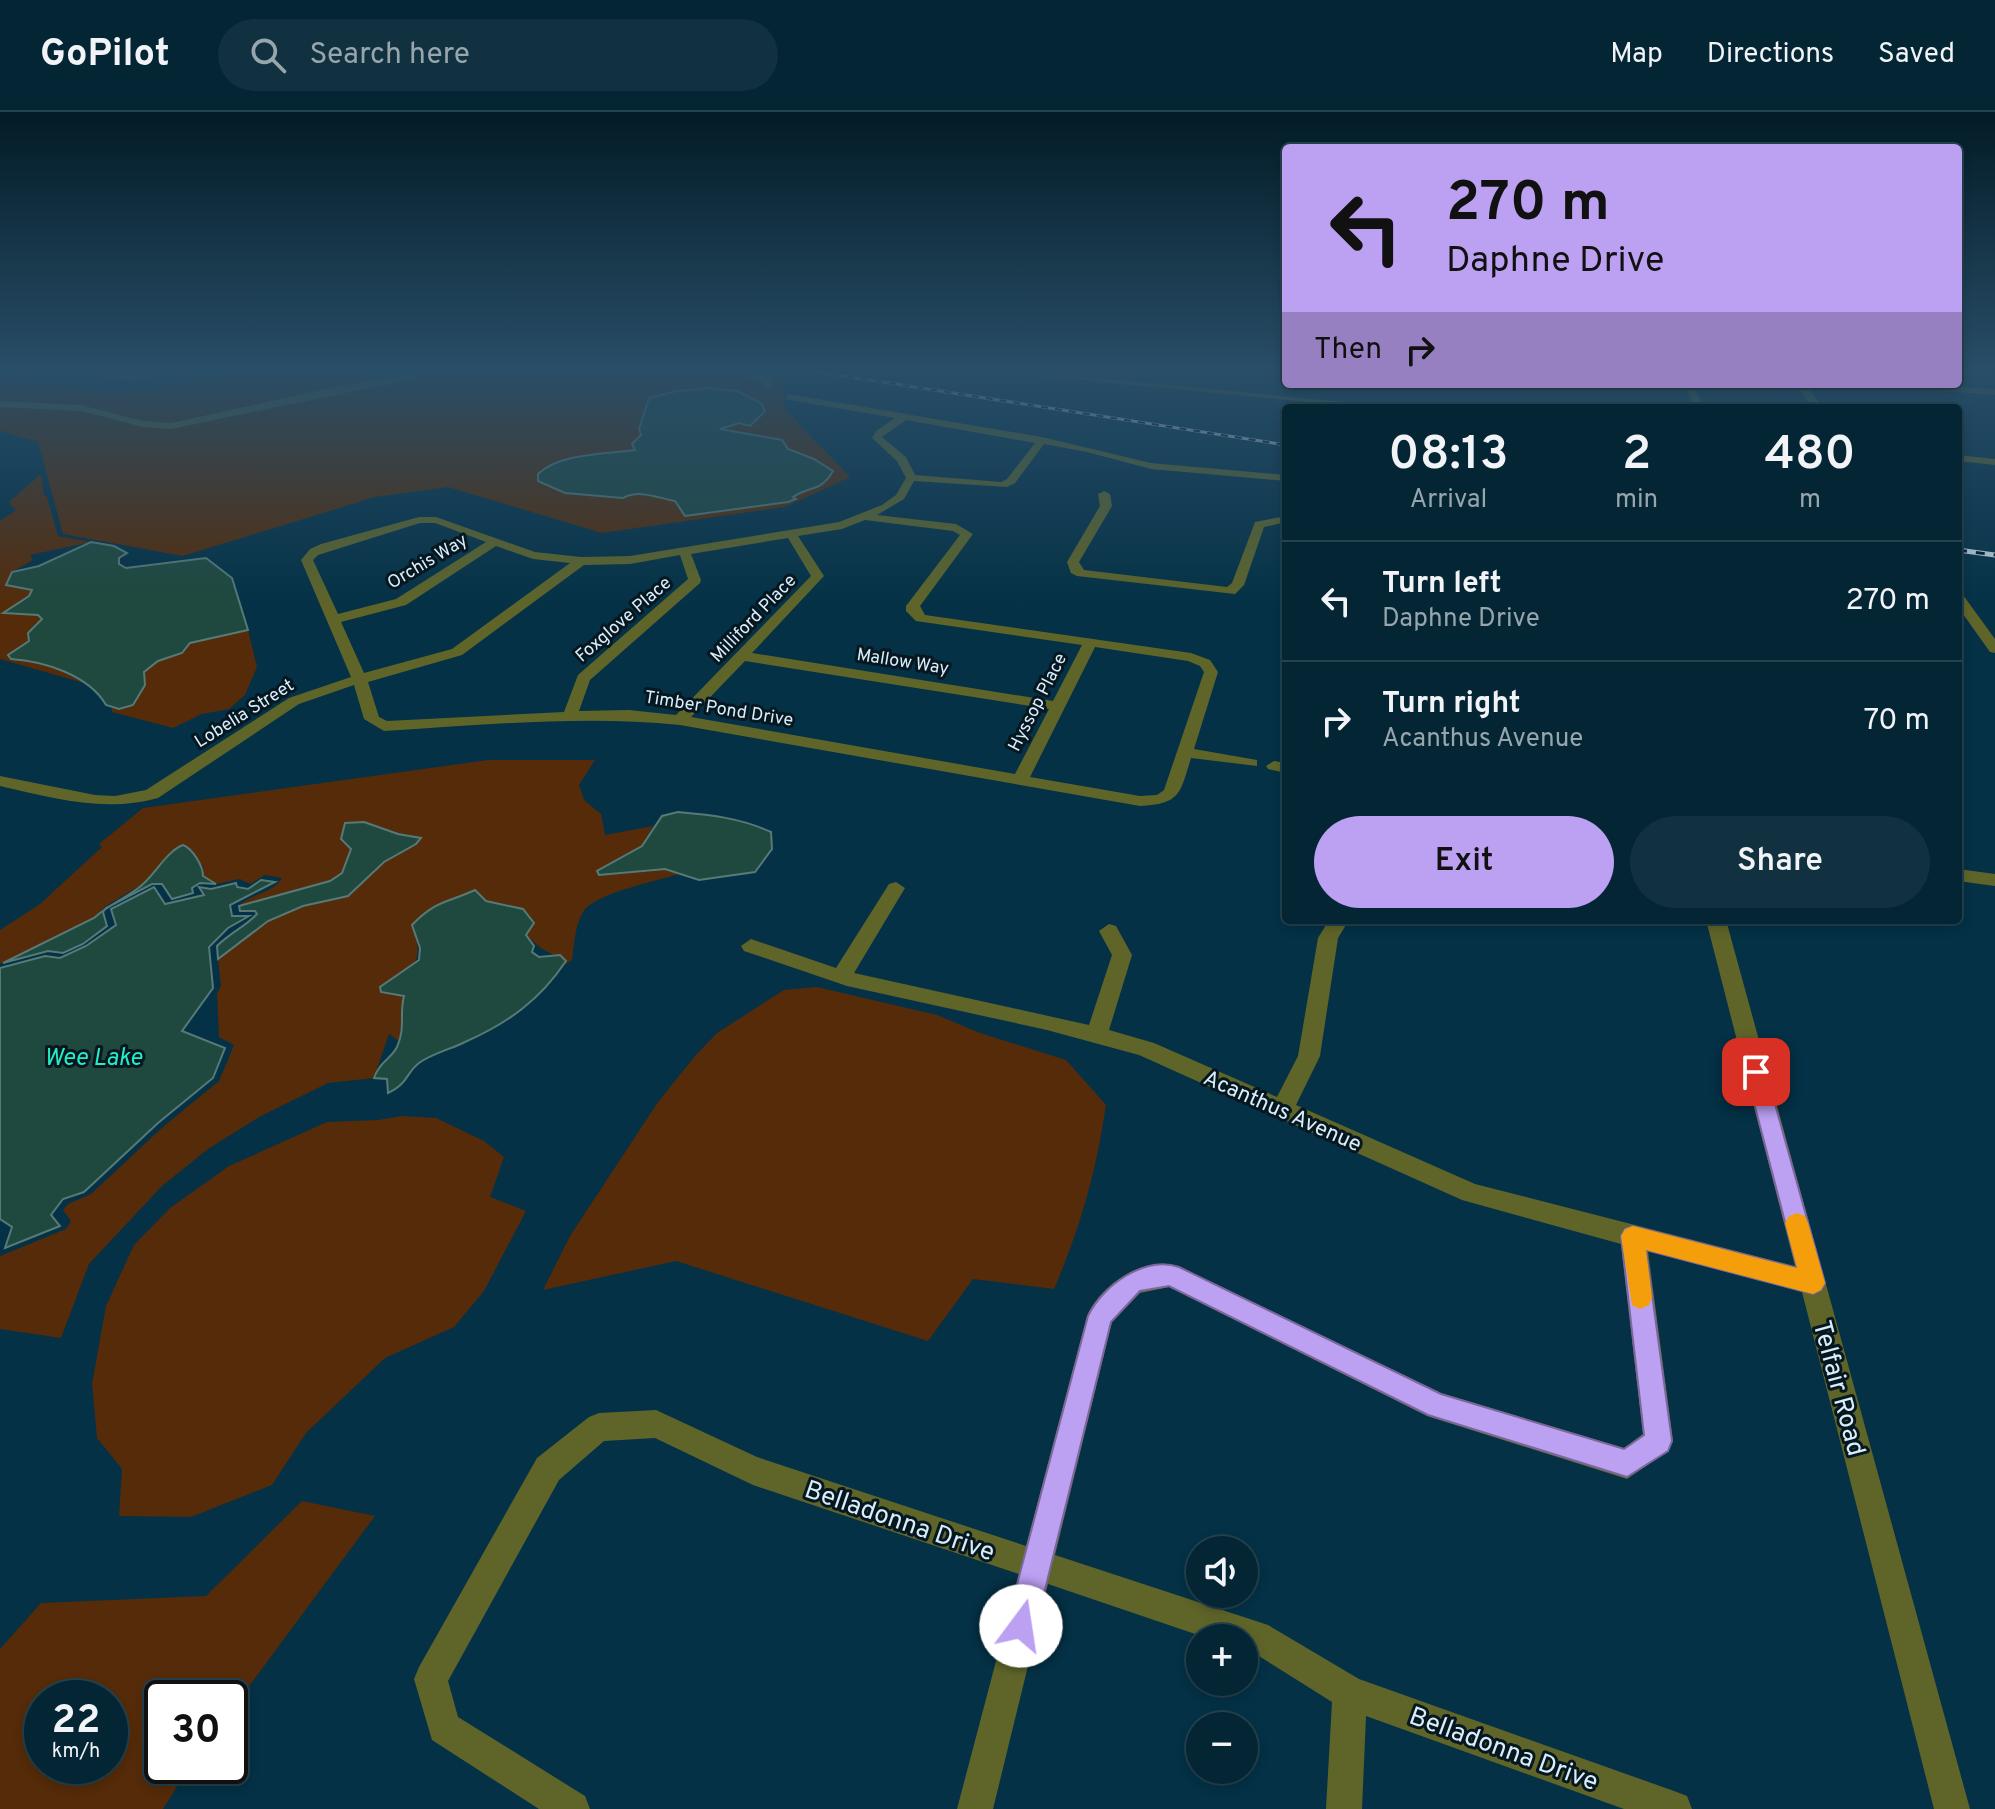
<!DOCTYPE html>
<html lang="en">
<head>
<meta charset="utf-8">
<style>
	:root { --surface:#032534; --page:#113140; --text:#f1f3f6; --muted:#97a5ac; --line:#24424f; --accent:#bca0f2 }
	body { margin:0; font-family:Overpass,sans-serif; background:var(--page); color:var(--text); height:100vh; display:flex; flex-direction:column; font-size:30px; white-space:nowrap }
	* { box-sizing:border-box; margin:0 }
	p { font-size:26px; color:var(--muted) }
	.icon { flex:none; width:44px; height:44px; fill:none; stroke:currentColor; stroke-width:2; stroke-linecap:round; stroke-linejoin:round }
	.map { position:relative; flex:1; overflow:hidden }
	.side { position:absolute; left:1282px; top:292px; width:680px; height:520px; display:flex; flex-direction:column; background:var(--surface); border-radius:8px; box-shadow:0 4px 12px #0003,0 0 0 2px var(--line) }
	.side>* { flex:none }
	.banner { position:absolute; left:1282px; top:32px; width:680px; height:244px; border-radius:8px; box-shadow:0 4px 12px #0003,0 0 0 2px var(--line); background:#bca0f2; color:#111; overflow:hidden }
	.tools { position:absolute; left:1186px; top:1424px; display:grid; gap:16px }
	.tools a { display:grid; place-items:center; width:72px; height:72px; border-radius:50%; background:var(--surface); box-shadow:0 4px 12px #0003,0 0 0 2px var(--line); font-size:40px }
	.speed { position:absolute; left:24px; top:1568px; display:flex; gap:16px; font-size:40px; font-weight:700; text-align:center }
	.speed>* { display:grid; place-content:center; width:104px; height:104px; border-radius:50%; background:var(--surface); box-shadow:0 4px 12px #0003,0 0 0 2px var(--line); line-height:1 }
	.speed small { font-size:20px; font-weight:400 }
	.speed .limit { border:4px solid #111; border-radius:12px; background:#fff; color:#111 }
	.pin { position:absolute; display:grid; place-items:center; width:68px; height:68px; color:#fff; margin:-34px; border-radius:16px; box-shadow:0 4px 12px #0006 }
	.me { position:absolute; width:88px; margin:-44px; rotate:14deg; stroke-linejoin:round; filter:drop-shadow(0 0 6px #0008) }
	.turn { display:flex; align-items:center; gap:28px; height:168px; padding:0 32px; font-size:36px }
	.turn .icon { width:104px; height:104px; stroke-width:2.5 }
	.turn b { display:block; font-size:56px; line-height:68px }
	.then { display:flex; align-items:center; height:76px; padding:0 32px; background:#0003; gap:16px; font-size:30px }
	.eta { display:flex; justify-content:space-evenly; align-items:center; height:136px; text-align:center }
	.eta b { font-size:48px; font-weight:600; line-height:56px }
	.primary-button { display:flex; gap:16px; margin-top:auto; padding:16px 32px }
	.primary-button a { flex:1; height:92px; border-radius:48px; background:var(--accent); color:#111; font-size:32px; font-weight:600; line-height:92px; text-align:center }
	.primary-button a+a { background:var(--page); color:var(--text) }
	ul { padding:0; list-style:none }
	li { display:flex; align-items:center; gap:24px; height:120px; padding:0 32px; border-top:2px solid var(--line) }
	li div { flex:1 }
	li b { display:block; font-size:30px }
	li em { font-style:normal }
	header { display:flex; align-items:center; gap:48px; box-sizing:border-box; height:112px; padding:0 40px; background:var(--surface); border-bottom:2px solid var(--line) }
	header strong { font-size:38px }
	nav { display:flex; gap:44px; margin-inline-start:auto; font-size:28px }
	.search { width:560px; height:72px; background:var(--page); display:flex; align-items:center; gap:20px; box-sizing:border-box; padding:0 28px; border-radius:44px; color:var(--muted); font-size:30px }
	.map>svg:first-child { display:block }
</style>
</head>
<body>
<header>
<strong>GoPilot</strong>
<div class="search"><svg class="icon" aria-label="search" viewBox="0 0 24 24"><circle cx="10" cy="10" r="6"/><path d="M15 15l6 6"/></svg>Search here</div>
<nav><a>Map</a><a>Directions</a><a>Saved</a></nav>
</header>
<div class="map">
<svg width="1995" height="1697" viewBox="0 0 1995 1697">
	<rect width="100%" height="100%" fill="#043146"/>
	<g fill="#552b09" fill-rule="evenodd">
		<path d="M 242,258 L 749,258 L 784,266 L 785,297 L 850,365 L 785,395 L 602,421 L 448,375 L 375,385 L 183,444 L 63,422 L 38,330 L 0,319 L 0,268 L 100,279 L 158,276 Z"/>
		<path d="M 41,362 L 44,383 L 47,385 L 58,424 L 91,430 L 30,443 L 33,448 L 12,460 L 14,474 L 32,477 L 29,484 L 5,501 L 39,503 L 42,507 L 34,513 L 29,529 L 8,543 L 12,547 L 43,550 L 84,571 L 0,547 L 0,409 L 16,398 L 9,390 Z"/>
		<path d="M 248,518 L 257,555 L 245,583 L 229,597 L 202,602 L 173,616 L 112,600 L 112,595 L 119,597 C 140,586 142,582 144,560 L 158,549 L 182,541 L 190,531 Z"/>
		<path d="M 488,648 L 595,648 L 579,673 L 584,688 L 601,702 L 605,723 L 653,714 L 642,734 L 599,763 C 627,761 653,753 681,761 C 656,770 596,780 583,800 C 575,813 574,833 572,848 L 563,854 L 566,849 L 542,837 L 526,823 L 527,804 L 510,793 L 486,789 L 481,783 L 467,782 L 462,786 L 448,788 L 413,813 C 424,852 414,850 395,883 L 404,883 C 400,899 405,913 399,929 L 389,922 L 374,966 L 328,971 L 261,1004 L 208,1037 L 162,1074 L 89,1152 L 61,1226 L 0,1217 L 0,1144 L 66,1117 L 71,1109 L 63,1098 L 68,1092 L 91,1082 L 164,1014 L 219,969 L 234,933 L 219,925 L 217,881 L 221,874 L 218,847 L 268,809 L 303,794 L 349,784 L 384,750 L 416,732 L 408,723 L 398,722 L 379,714 L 341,727 L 352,737 L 342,761 L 330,769 L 239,794 C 247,783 274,781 282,766 L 265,763 L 250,772 L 240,767 L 216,772 L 203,764 L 203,755 L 189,736 L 169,742 L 144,771 L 106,794 L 94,806 L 0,852 L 0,818 L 40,792 L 102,735 L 99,732 L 143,696 Z"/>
		<path d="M 817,875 L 937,903 L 980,921 L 1066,948 L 1106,993 C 1096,1060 1081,1114 1054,1177 L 973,1167 L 928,1229 L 676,1149 L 543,1178 L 570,1124 L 658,990 L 695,944 L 717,921 L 784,878 Z"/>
		<path d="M 402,1004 L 436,1006 L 484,1029 L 504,1045 L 490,1085 L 526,1099 L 484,1179 L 454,1215 L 385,1246 L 306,1321 L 272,1373 L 191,1405 L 119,1404 L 122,1357 L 97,1326 L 92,1272 L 106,1194 L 134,1133 L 170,1096 L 229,1054 L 327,1010 L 378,1008 Z"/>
		<path d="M 302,1389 L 375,1404 L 230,1600 L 230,1586 L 162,1586 L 162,1654 L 190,1654 L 163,1697 L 0,1697 L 0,1537 L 41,1491 L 206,1484 ZM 42,1586 L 110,1586 L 110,1654 L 42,1654 Z"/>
	</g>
	<g fill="#1f483e" stroke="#567a77" stroke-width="2">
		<path d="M 708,276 L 737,279 L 761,291 L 765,299 L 750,314 L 739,311 L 720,317 L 782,328 L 788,337 L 814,347 L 833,359 C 820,381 811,373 793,385 L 796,387 L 788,390 L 685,404 L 675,389 C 657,386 640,377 623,386 L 565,381 L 538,369 L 538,362 C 560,341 606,342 635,338 L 632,332 L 641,323 L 639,317 L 649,286 L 677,279 Z"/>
		<path d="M 91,430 L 114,434 L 127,441 L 119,446 L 119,452 L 126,456 L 206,446 L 232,466 L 248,518 L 190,531 L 182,541 L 158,549 L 144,560 L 145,573 L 133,593 L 119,597 L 106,593 C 89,563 43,549 11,547 L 8,543 L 29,529 L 28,521 L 42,507 L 38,503 L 3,501 L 29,484 L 32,478 L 6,473 L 12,460 L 39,454 Z"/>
		<path d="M 678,700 C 712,703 740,706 771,720 L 772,737 L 755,760 L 699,768 L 665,757 L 599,763 L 597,759 L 642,734 L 662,704 Z"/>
		<path d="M 364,710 L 398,722 L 421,726 L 416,732 L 384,750 L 348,784 L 303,794 L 268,809 L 218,847 L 217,834 C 231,820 245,815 257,802 L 255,799 L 240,799 L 239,794 L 330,769 L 342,761 L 351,737 L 341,727 L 345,711 Z"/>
		<path d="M 183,733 C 193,737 203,754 203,764 L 216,772 L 200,771 L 192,776 L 193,781 L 172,787 L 162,772 L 152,772 L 106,796 L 103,800 L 107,814 L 83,832 L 63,841 L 48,839 L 3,851 L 94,806 C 109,792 127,786 142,773 C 156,761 167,739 183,733 Z"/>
		<path d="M 261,768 L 275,770 L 230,793 L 232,804 L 249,804 L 228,816 L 209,835 L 213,876 L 182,919 L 225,936 L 213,966 L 158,1011 L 84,1080 L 63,1087 L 51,1103 L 60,1114 L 5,1136 L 12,1115 L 0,1107 L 0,856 L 45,844 L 60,846 L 86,834 L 116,813 L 111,797 L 154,775 L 165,792 L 204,783 L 199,775 L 211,777 L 236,771 L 237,775 L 248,777 Z"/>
		<path d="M 475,778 L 486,789 L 523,797 L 534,811 L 526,823 L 534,834 L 532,840 L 539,845 L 560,843 L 566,849 C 540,888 508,911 465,930 C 451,937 431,942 419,951 C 405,962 409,971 388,981 L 387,967 L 374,966 C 380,949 391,947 397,935 C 406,915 399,903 404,884 L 381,880 L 380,875 L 419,848 L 420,836 L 412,813 C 436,788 447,791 475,778 Z"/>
	</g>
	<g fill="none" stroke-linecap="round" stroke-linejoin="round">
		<g fill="#5f6529" fill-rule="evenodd">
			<path d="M 61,258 L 134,263 L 178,258 L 134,269 Z"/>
			<path d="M 436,258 L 455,258 L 171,317 L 143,315 L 81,299 L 0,295 L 0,289 L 81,293 L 143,309 L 171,311 L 345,273 Z"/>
			<path d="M 718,258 L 768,265 L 774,274 L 766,276 L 762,269 Z"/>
			<path d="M 981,258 L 1013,258 L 1405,296 L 1369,296 Z"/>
			<path d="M 1684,272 L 1692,272 L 1705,296 L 1695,296 Z"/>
			<path d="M 1757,272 L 1805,272 L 1823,296 L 1813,296 L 1799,277 Z"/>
			<path d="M 1887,272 L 1995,277 L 1995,283 L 1891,275 Z"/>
			<path d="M 788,282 L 1042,325 L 1151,351 L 1286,363 L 1286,369 L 1151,357 L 1087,340 L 1044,332 L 1015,371 L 1007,375 L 914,369 L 904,387 L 877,403 L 956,412 L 973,422 L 920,494 L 925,503 L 1191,541 L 1210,548 L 1218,560 L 1194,637 L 1257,648 L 1257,654 L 1191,646 C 1180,681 1181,692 1140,694 L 680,613 C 582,603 483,613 384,619 L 364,607 L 354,573 L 299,592 L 158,686 C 103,701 54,686 0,674 L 0,664 L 95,683 L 115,684 L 146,678 L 289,586 L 351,565 L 301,448 L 310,437 L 321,432 L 419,405 L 436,405 L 535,440 L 581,445 L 630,444 L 839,410 L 882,393 L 896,383 L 906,366 L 897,349 L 872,326 L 876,319 L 895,306 L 785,287 ZM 906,308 L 1035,331 L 1007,367 L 1001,370 L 915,363 L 906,345 L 882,325 ZM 865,408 L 953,419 L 960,423 L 906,494 L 906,499 L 916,509 L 1082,533 L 1053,589 L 752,541 L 824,464 L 798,424 L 842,417 ZM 420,411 L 435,411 L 486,430 L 396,487 L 338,502 L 313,448 L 318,443 ZM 788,426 L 811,464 L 676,603 L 629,598 L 579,599 L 590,568 L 700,471 L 701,468 L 691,442 ZM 496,434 L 533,447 L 570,451 L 452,537 L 364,561 L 341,510 L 406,493 ZM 680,443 L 688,467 L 578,563 L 564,600 L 387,609 L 379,605 L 368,570 L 462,543 L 584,453 L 630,452 ZM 1095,535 L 1188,549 L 1200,554 L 1204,560 L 1164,678 L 1157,683 L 1140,684 L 1030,665 ZM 745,549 L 1049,597 L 1015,662 L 691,605 Z"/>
			<path d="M 1958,343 L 1995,347 L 1995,353 L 1958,349 Z"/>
			<path d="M 1104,379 L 1110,382 L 1112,394 L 1079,450 L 1084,458 L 1227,475 L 1232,471 L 1255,410 L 1286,404 L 1286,410 L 1264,415 L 1244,473 L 1235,482 L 1077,464 L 1071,461 L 1067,450 L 1100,394 L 1098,382 Z"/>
			<path d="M 1958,482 L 1963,483 L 1995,527 L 1995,541 L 1990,540 L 1958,495 Z"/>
			<path d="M 1274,649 L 1286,651 L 1286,661 L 1268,657 L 1266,654 Z"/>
			<path d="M 1958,757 L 1995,762 L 1995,774 L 1958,769 Z"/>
			<path d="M 896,770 L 905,776 L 854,861 L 1089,913 L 1112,843 L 1099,819 L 1109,812 L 1116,814 L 1132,843 L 1109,918 L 1154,931 L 1277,985 L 1298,944 L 1318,826 L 1329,808 L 1349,808 L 1338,826 L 1320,944 L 1296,993 L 1475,1072 L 1795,1154 L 1706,808 L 1726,808 L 1970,1697 L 1934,1697 L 1802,1180 L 1648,1139 L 1673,1329 L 1668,1339 L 1627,1367 L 1427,1304 L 1169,1175 L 1140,1181 L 1112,1210 L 1055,1443 L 1268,1513 L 1359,1567 L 1674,1679 L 1687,1684 L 1692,1697 L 1624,1697 L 1366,1604 L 1362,1697 L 1326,1697 L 1332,1590 L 1259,1544 L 1244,1538 L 1244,1526 L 1207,1526 L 1048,1472 L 993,1697 L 957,1697 L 1019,1462 L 753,1373 L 655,1326 L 604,1329 L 559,1368 L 448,1569 L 458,1605 L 585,1684 L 590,1697 L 539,1697 L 432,1628 L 414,1567 L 419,1555 L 537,1346 L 589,1305 L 599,1301 L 656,1298 L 757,1345 L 1026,1434 L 1087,1204 C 1101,1172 1145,1142 1180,1155 L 1441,1281 L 1624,1336 L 1643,1322 L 1621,1132 L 1462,1088 L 1139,943 L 1047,918 L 847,874 L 744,839 L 741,834 L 751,827 L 836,856 L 889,772 Z"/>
		</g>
		<g stroke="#bdd6e4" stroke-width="3">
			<path id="rail-far1" d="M 806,258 L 1286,333"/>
		</g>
		<g stroke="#bdd6e4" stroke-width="5">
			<path id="rail" d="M 1958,438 L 1995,443"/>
		</g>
		<use href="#rail-far1" stroke="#071720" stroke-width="2" stroke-dasharray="7" stroke-linecap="butt"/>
		<use href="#rail" stroke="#071720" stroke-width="3" stroke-dasharray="9" stroke-linecap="butt"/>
	</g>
	<linearGradient id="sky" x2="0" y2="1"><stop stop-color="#021b26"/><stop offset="0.52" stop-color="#294e68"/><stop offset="1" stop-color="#294e68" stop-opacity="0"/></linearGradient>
	<rect width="1995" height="496" fill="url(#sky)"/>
	<path fill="#bca0f2" stroke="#7a689d" stroke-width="2" d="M 1756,953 L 1764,955 L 1766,960 L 1825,1171 L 1821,1178 L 1813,1182 L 1646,1138 L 1672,1329 L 1668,1339 L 1627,1365 L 1428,1303 L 1169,1174 L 1140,1179 L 1111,1210 L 1036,1514 L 1032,1525 L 1021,1529 L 1011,1525 L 1006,1514 L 1088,1204 C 1102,1174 1145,1143 1179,1155 L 1441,1282 L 1624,1337 L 1644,1323 L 1621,1124 L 1625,1117 L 1633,1114 L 1797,1156 L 1746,960 L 1749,955 Z"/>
	<path fill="#f59e0b" d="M 1797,1101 L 1805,1104 L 1808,1111 L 1825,1171 L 1821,1178 L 1813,1182 L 1646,1138 L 1652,1185 L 1649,1193 L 1640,1197 L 1632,1193 L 1621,1124 L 1625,1117 L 1633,1114 L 1797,1156 L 1785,1111 L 1789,1104 Z"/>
	<g text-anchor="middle" stroke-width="6" stroke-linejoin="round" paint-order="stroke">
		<g font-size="18" fill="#d8eefb" stroke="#071720">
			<text transform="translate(427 449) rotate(-31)" y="6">Orchis Way</text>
			<text transform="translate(753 506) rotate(-46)" y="6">Milliford Place</text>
			<text transform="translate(623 507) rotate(-41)" y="6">Foxglove Place</text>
			<text transform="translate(903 549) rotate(9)" y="6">Mallow Way</text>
			<text transform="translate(1037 590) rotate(-63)" y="6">Hyssop Place</text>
			<text transform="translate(719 596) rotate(9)" y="6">Timber Pond Drive</text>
			<text transform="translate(244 601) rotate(-32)" y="6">Lobelia Street</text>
		</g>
		<g font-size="22" fill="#d8eefb" stroke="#071720">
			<text transform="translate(1283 998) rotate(24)" y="8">Acanthus Avenue</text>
		</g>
		<g font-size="24" font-style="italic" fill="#25edc6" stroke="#071720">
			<text x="93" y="953">Wee Lake</text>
		</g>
		<g font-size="26" fill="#d8eefb" stroke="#071720">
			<text transform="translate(1840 1276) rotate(75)" y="9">Telfair Road</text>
			<text transform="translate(900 1408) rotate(19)" y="9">Belladonna Drive</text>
			<text transform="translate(1504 1636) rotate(20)" y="9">Belladonna Drive</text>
		</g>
	</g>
</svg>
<div class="tools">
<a><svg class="icon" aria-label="sound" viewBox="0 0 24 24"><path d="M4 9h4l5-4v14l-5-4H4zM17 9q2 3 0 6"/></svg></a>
<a>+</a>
<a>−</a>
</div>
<div class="speed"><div>22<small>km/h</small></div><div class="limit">30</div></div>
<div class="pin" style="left:1756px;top:960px;background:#d93025"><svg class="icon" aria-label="arrive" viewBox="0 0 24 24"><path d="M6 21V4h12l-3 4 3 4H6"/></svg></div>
<svg class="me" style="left:1021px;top:1514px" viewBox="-20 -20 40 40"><circle r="19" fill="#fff"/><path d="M0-13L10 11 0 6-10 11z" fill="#bca0f2"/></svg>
<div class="banner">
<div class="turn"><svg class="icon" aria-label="left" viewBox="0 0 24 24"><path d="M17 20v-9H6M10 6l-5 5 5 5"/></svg><div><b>270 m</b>Daphne Drive</div></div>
<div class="then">Then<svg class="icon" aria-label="right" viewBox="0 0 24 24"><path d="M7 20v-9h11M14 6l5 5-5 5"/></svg></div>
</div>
<section class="side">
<div class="eta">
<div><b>08:13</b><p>Arrival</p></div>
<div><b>2</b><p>min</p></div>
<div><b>480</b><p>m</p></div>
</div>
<ul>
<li><svg class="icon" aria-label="left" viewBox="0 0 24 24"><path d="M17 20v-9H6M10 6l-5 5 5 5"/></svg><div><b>Turn left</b><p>Daphne Drive</p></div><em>270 m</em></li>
<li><svg class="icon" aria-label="right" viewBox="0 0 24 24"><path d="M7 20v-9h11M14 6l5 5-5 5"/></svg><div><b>Turn right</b><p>Acanthus Avenue</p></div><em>70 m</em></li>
</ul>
<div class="primary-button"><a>Exit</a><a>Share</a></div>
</section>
</div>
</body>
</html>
